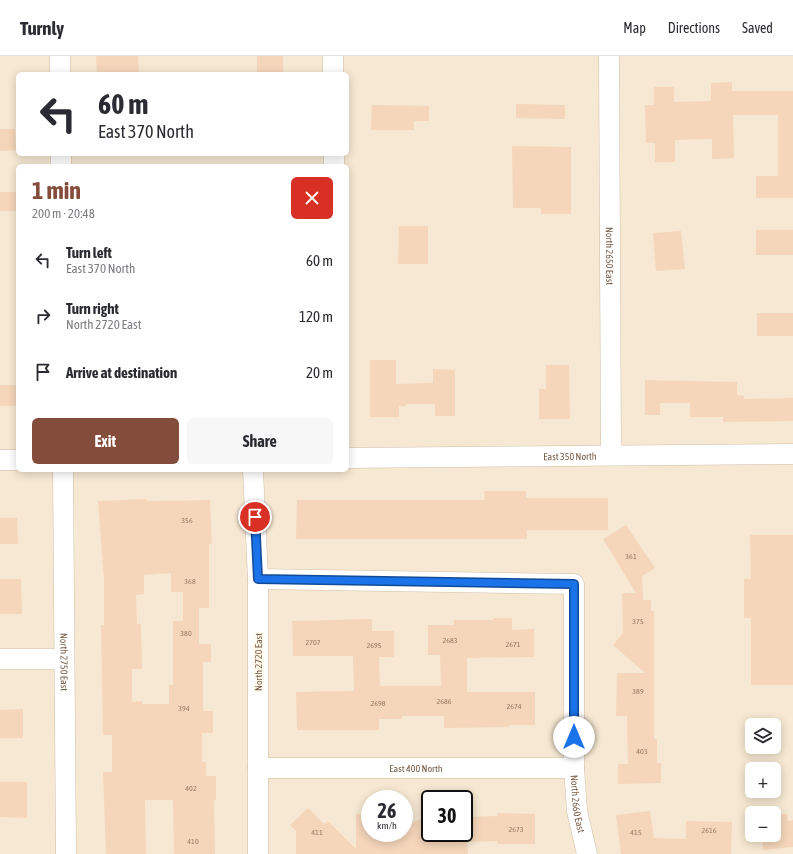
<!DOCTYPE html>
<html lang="en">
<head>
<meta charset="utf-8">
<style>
	:root { --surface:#fff; --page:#f7f7f7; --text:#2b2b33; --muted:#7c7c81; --line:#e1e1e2; --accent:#844c3a }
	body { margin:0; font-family:"Asap Condensed",sans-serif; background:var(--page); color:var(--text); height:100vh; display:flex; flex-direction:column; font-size:15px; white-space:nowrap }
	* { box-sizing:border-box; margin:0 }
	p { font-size:13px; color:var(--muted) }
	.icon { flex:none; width:22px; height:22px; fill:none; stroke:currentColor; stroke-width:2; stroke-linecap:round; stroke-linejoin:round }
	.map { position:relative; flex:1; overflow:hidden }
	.sheet { position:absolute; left:16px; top:108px; width:333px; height:308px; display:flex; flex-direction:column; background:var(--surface); border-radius:6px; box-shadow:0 2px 10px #0003 }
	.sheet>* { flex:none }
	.top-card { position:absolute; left:16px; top:16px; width:333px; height:84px; border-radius:6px; box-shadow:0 2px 10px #0003; background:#fff; color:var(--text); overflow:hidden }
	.fabs { position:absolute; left:745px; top:662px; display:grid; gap:8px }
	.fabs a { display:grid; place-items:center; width:36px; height:36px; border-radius:6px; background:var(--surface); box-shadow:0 2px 10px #0003; font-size:20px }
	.speed { position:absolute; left:361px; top:734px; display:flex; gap:8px; font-size:20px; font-weight:700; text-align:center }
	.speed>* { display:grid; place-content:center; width:52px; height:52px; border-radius:50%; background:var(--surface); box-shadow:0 2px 10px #0003; line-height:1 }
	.speed small { font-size:10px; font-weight:400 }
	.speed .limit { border:2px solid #111; border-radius:6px; background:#fff; color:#111 }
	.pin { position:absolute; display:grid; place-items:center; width:34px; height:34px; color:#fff; margin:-17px; border:2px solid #fff; border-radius:50%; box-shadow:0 1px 4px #0007 }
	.me { position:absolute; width:44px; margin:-22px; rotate:0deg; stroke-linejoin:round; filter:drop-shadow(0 0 3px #0008) }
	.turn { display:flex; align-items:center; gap:14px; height:84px; padding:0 16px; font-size:18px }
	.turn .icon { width:52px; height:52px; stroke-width:2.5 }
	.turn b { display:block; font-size:28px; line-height:34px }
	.round { display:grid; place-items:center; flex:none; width:42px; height:42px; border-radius:6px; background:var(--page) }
	.headline { display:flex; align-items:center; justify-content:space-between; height:68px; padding:0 16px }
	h1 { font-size:24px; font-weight:700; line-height:30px; color:var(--accent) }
	.primary-button { display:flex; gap:8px; margin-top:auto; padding:8px 16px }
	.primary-button a { flex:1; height:46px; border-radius:6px; background:var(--accent); color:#fff; font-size:16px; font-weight:700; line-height:46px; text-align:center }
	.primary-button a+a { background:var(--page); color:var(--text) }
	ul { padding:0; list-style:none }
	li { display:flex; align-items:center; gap:12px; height:56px; padding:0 16px }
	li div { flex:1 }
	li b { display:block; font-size:15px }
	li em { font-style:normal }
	header { display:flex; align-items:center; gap:24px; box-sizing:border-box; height:56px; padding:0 20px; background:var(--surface); border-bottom:1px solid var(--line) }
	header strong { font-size:19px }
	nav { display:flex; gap:22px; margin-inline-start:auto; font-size:14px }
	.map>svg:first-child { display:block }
</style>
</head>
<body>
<header>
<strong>Turnly</strong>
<nav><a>Map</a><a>Directions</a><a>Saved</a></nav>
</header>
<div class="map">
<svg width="793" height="798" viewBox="0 0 793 798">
	<rect width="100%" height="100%" fill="#fef6e5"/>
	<path fill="#f6e8d2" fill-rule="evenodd" d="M 0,0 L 793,0 L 793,798 L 0,798 ZM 18,18 L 347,18 L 347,98 L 18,98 ZM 18,110 L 347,110 L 347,414 L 18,414 ZM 752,669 L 774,669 L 774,691 L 752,691 ZM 752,713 L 774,713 L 774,735 L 752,735 ZM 370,743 L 404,743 L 404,777 L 370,777 ZM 430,743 L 464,743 L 464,777 L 430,777 ZM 752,757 L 774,757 L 774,779 L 752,779 Z"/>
	<g fill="#f5d6ba" fill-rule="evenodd">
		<path d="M 96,0 L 138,0 L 139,18 L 97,18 Z"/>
		<rect x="257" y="0" width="26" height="18"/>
		<path d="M 732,26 L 732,35 L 793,35 L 793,142 L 756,142 L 756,120 L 778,120 L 778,59 L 733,59 L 734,102 L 712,103 L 712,83 L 675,84 L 675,106 L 655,106 L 655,87 L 646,87 L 645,49 L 654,49 L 654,31 L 674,31 L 674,46 L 711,45 L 711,27 Z"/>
		<path d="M 516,48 L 565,49 L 565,63 L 516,62 Z"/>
		<path d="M 372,49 L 429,50 L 429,65 L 414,65 L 414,74 L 371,74 Z"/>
		<path d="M 0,73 L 15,73 L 16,94 L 0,95 Z"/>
		<path d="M 512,90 L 571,91 L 571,158 L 541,158 L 541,152 L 513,152 Z"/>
		<rect x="0" y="136" width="16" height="19"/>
		<path d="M 399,170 L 428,170 L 428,208 L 398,208 Z"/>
		<rect x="756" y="174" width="37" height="25"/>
		<path d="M 681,175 L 685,213 L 656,215 L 653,177 Z"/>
		<rect x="757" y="257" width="36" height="23"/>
		<path d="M 370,304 L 396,304 L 396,328 L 433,327 L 433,313 L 455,314 L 455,360 L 435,360 L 435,348 L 406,348 L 406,350 L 399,350 L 399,361 L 370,361 Z"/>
		<path d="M 546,309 L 569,309 L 570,363 L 539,363 L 539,333 L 546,333 Z"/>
		<path d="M 645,324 L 737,326 L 737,339 L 744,340 L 744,343 L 793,342 L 793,365 L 723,366 L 723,361 L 690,361 L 690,347 L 660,347 L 660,359 L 645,359 Z"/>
		<rect x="0" y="329" width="16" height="21"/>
		<path d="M 484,435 L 526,435 L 526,442 L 608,442 L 608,474 L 527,474 L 527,483 L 296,483 L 297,444 L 485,444 Z"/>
		<path d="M 147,443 L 147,445 L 210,444 L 212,488 L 209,488 L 209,552 L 199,552 L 199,588 L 211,588 L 211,606 L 203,606 L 203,655 L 213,655 L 213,677 L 202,677 L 202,706 L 206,706 L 206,720 L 216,720 L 216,744 L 214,744 L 215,798 L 174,798 L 173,744 L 145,744 L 146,798 L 106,798 L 103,716 L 112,716 L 112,679 L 103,679 L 101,569 L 104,569 L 104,523 L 98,445 ZM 171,517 L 171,536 L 183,536 L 183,565 L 173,565 L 173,629 L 169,629 L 169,648 L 142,648 L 142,645 L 132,646 L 132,613 L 142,613 L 141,568 L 137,568 L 136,539 L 144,538 L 144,519 Z"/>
		<path d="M 0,462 L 17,462 L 18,488 L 0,488 Z"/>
		<path d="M 626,469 L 655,512 L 642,520 L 643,544 L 651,544 L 651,555 L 654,555 L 654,683 L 657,683 L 657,707 L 661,707 L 661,727 L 618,728 L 618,708 L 628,708 L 627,660 L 616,660 L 617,617 L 645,617 L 613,589 L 623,577 L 622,537 L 636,537 L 603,483 Z"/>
		<path d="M 750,479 L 793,479 L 793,629 L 751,629 L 751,562 L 744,562 L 744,523 L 751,523 Z"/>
		<path d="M 0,523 L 21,523 L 22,558 L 0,558 Z"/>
		<path d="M 493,562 L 512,562 L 512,574 L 534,573 L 534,601 L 467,602 L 467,636 L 535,636 L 535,669 L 509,669 L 509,671 L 444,672 L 444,660 L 402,660 L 402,663 L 379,663 L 379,674 L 297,674 L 296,636 L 354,635 L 353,600 L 293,600 L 292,565 L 372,563 L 372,575 L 394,575 L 394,601 L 379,601 L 380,630 L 441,630 L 440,599 L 428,599 L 428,569 L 454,569 L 454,564 L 493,564 Z"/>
		<path d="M 23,653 L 23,682 L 0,682 L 0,654 Z"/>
		<path d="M 0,726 L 27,726 L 27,762 L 0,761 Z"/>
		<path d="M 308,752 L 324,768 L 328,765 L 356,793 L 356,758 L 370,758 L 370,777 L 404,777 L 404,770 L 430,759 L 430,777 L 464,777 L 464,761 L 497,760 L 498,757 L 535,758 L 535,788 L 497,788 L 497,785 L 467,786 L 468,798 L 296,798 L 296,775 L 290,769 Z"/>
		<path d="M 650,755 L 654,782 L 686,783 L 686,765 L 732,766 L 731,798 L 621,798 L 616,759 Z"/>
		<path d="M 787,758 L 788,765 L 793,764 L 793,791 L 763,794 L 762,779 L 774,779 L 774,759 Z"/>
	</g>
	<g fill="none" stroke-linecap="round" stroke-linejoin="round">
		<g stroke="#d0beaa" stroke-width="21">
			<g id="minor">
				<path d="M 60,0 L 60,18"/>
				<path d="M 333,0 L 333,18"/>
				<path id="s1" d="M 609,0 L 611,399"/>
				<path d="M 61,98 L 61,110"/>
				<path d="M 334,98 L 334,110"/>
				<path id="s2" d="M 347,402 L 793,398"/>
				<path d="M 0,404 L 18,404"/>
				<path id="s3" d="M 63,414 L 66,798"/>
				<path d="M 253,414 L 258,523 L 258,798"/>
				<path id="s4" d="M 258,523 L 574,528 L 574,712 L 577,755 L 587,798"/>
				<path d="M 0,603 L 64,603"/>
				<path id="s5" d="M 258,712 L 574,712"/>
			</g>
		</g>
		<use href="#minor" stroke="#fff" stroke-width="20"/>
	</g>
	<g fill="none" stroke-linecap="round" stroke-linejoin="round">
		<g stroke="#114b97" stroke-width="10">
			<path id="route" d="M 255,461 L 258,523 L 574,528 L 574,681"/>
		</g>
		<use href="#route" stroke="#1a73e8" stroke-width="7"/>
	</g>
	<g text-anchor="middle" stroke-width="3.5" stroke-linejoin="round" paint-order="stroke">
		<g font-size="8" fill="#987b64">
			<text x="187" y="467">356</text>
			<text x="631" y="503">361</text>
			<text x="190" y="528">368</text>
			<text x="638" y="568">375</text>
			<text x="186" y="580">380</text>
			<text x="450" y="587">2683</text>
			<text x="313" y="589">2707</text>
			<text x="513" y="591">2671</text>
			<text x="374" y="592">2695</text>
			<text x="638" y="638">389</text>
			<text x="444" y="648">2686</text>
			<text x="378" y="650">2698</text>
			<text x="514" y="653">2674</text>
			<text x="184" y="655">394</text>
			<text x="642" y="698">403</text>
			<text x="191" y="735">402</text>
			<text x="516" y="776">2673</text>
			<text x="709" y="777">2616</text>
			<text x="317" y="779">411</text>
			<text x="636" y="779">415</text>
			<text x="193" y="788">410</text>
		</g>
		<g font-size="10" fill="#795d48" stroke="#fff9ec">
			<text dy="4" stroke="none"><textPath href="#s1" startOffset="200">North 2650 East</textPath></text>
			<text dy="4" stroke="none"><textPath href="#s2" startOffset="223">East 350 North</textPath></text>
			<text dy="4" stroke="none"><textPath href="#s3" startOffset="192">North 2750 East</textPath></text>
			<text transform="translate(258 606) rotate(-90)" y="4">North 2720 East</text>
			<text dy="4" stroke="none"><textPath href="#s5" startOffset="158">East 400 North</textPath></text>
			<text dy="4" stroke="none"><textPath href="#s4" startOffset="536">North 2660 East</textPath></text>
		</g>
	</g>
</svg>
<div class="fabs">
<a><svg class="icon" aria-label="layers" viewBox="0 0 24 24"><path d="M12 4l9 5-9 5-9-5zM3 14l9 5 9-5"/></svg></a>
<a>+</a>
<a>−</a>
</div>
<div class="speed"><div>26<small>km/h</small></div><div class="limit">30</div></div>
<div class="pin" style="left:255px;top:461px;background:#d93025"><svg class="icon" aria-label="arrive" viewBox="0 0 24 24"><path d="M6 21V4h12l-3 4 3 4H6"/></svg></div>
<svg class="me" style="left:574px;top:681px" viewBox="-20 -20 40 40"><circle r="19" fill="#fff"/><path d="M0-13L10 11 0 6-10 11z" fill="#1a73e8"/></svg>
<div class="top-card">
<div class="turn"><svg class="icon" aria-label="left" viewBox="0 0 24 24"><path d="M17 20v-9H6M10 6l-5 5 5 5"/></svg><div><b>60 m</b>East 370 North</div></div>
</div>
<section class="sheet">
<div class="headline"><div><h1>1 min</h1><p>200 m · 20:48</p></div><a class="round" style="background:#d93025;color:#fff"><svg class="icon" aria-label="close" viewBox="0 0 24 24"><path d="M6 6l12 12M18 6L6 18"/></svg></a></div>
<ul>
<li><svg class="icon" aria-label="left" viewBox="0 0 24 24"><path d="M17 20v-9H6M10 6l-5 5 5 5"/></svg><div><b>Turn left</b><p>East 370 North</p></div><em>60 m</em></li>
<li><svg class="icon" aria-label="right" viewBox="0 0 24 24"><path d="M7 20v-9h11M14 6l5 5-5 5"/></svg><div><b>Turn right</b><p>North 2720 East</p></div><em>120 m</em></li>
<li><svg class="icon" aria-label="arrive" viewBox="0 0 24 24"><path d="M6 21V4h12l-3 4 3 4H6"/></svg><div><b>Arrive at destination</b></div><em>20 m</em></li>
</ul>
<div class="primary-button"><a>Exit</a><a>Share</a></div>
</section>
</div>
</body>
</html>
